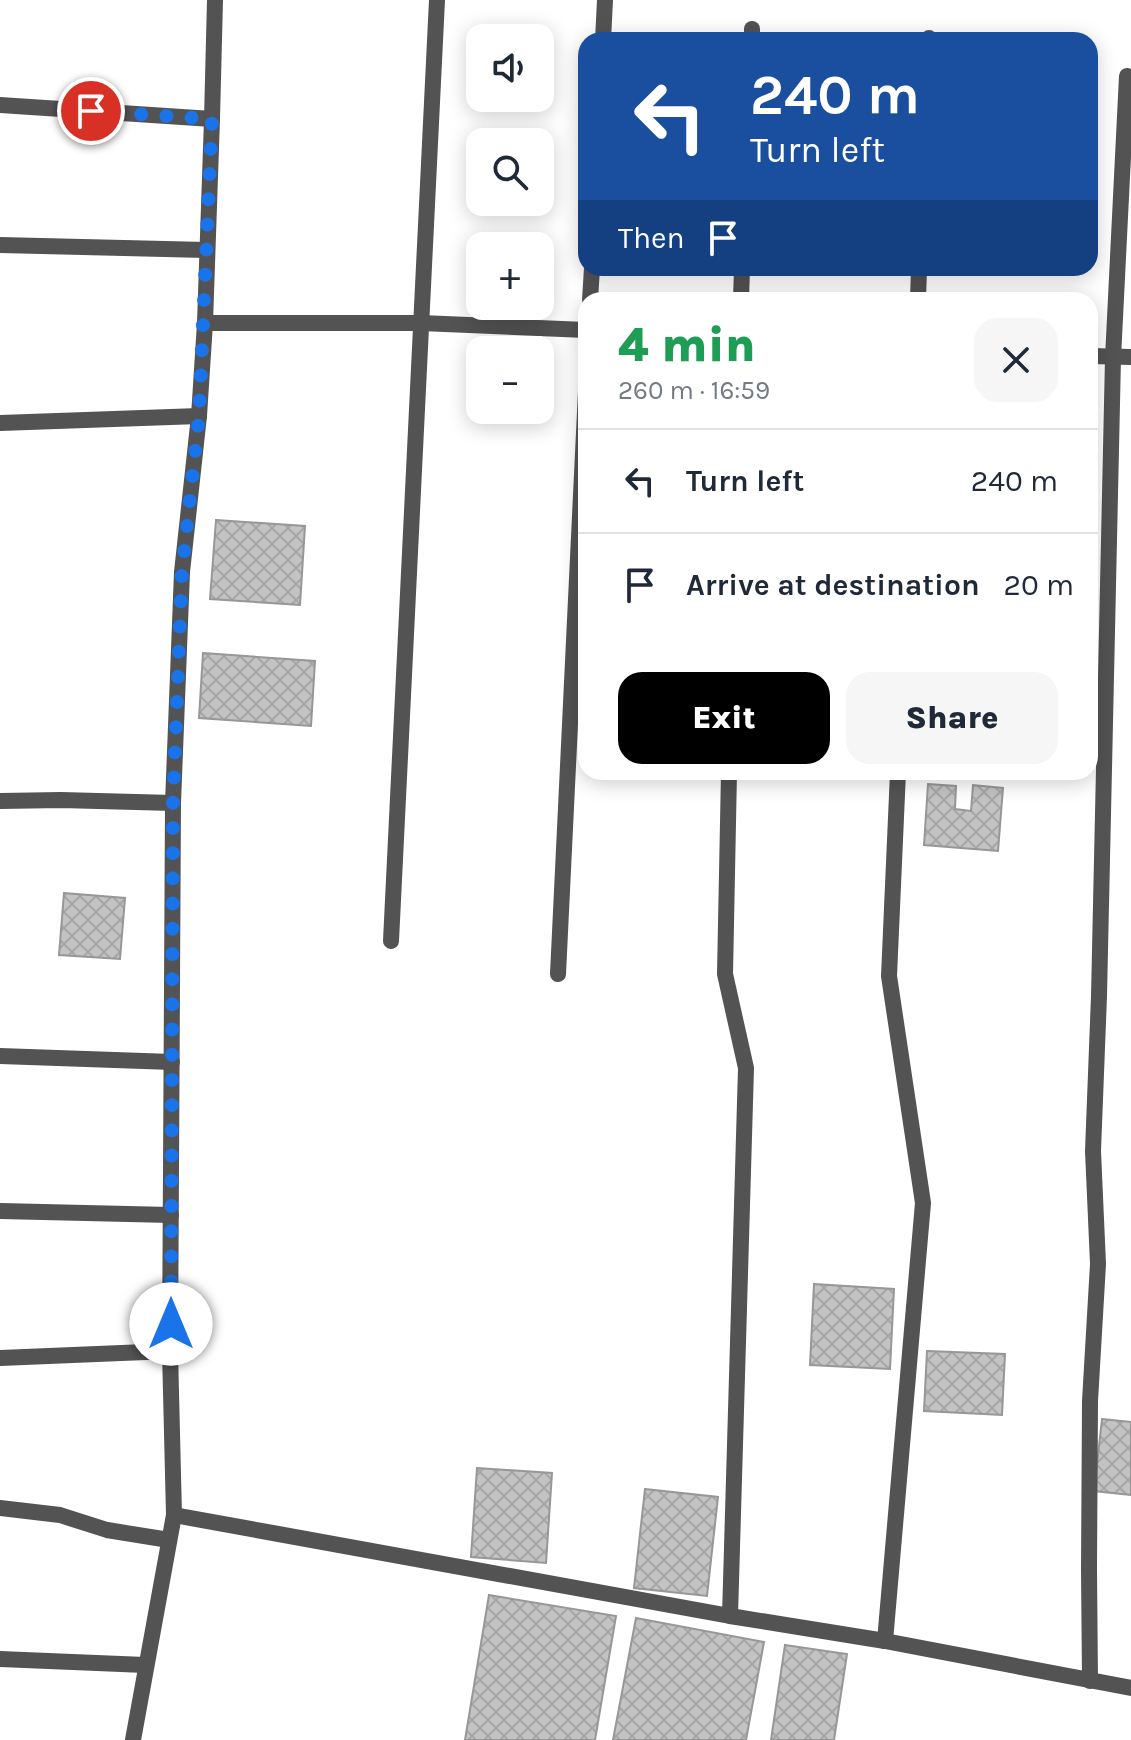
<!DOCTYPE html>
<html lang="en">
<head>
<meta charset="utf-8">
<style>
	:root { --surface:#fff; --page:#f6f6f7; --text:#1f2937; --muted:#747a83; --line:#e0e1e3; --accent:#000 }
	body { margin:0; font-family:Karla,sans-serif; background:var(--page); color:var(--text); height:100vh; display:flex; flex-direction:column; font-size:30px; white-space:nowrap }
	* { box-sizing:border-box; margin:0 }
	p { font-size:26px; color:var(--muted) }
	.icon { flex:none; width:44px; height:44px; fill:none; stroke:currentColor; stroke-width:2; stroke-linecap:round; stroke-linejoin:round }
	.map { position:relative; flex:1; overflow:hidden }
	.drawer { position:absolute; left:578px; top:292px; width:520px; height:488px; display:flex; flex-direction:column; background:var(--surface); border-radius:24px; box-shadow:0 4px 20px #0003 }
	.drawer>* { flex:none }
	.guide { position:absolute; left:578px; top:32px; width:520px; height:244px; border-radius:24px; box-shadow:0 4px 20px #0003; background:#1a4fa0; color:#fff; overflow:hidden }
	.buttons { position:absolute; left:466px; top:24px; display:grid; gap:16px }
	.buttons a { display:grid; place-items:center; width:88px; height:88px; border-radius:16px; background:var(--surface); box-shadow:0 4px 20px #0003; font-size:40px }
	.pin { position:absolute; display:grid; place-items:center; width:68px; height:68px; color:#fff; margin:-34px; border:4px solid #fff; border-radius:50%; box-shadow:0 2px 8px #0007 }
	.me { position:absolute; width:88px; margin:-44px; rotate:0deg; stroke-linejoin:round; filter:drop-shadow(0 0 6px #0008) }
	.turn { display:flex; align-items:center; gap:28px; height:168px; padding:0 40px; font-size:36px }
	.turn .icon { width:104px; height:104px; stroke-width:2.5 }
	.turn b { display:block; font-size:56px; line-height:68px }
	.then { display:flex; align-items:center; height:76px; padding:0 40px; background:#0003; gap:16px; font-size:30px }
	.round { display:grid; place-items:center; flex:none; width:84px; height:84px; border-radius:24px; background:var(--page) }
	.headline { display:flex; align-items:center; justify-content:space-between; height:136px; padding:0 40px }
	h1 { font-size:48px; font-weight:800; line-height:60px; color:#1e9e55 }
	.button { display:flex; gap:16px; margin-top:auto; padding:16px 40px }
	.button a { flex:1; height:92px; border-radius:24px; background:var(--accent); color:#fff; font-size:32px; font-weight:800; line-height:92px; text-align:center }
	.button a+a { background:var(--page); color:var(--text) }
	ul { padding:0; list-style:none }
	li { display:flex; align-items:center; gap:24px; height:104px; padding:0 40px; border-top:2px solid var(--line) }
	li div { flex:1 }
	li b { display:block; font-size:30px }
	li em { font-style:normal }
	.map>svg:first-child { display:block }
</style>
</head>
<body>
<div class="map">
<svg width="1131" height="1740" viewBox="0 0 1131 1740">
	<defs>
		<pattern id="building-cross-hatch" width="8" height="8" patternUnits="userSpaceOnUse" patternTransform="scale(2)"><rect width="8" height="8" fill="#c3c3c3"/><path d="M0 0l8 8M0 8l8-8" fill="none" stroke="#a6a6a6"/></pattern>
	</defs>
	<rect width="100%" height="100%" fill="#fff"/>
	<g fill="url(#building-cross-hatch)" stroke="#979797" stroke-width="2">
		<path d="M 216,520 L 305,526 L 300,605 L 210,599 Z"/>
		<path d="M 203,653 L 315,661 L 311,726 L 199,718 Z"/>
		<path d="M 928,784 L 956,786 L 955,809 L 971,811 L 973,785 L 1003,788 L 998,851 L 924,845 Z"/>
		<path d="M 64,893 L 125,898 L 120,959 L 59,955 Z"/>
		<path d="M 814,1284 L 894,1289 L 890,1369 L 810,1365 Z"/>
		<path d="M 927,1351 L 1005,1354 L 1002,1415 L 924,1411 Z"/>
		<path d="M 1102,1419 L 1131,1422 L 1131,1495 L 1094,1491 Z"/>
		<path d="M 477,1468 L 552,1473 L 546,1563 L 471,1557 Z"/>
		<path d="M 645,1489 L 718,1497 L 707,1596 L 634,1588 Z"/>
		<path d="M 489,1595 L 616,1616 L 595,1740 L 465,1740 Z"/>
		<path d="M 636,1618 L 764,1642 L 746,1740 L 613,1740 Z"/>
		<path d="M 785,1645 L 847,1654 L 834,1740 L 771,1740 Z"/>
	</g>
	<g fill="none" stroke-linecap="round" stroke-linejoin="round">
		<g stroke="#535353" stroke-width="16">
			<path d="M 603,40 L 605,0"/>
			<path d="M 752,40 L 752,29"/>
			<path d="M 929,40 L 929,38"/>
			<path d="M 0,105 L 212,119"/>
			<path d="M 0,245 L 206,250"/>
			<path d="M 590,300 L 592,268"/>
			<path d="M 741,300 L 742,268"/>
			<path d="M 918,300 L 919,268"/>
			<path d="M 205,323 L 421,323 L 586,330"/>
			<path d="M 1090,356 L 1131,357"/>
			<path d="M 0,423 L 199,416"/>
			<path d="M 0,801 L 61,800 L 173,803"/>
			<path d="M 391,941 L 437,0"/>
			<path d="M 558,974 L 586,391"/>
			<path d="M 0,1056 L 172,1062"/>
			<path d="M 0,1211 L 171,1215"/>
			<path d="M 0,1358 L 170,1351"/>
			<path d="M 0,1508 L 60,1515 L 107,1530 L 169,1540"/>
			<path d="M 174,1515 L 730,1616 L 746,1068 L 725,974 L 729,772"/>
			<path d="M 730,1616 L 885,1641 L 1131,1688"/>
			<path d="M 885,1641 L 923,1203 L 889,976 L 898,772"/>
			<path d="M 0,1659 L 145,1665"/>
			<path d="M 1090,1681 L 1089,1569 L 1090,1401 L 1098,1264 L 1093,1151 L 1099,996 L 1113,358 L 1127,76"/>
			<path d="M 133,1740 L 174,1515 L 170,1351 L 173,803 L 182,572 L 199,416 L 205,323 L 212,119 L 215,0"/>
		</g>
	</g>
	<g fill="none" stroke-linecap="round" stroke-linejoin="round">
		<path stroke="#1a73e8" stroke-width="14" stroke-dasharray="0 25.2" d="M 91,111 L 212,119 L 199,416 L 182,572 L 173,803 L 171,1324"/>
	</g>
</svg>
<div class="buttons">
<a><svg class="icon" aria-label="sound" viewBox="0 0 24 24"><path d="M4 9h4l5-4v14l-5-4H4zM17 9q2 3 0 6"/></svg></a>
<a><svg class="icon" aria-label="search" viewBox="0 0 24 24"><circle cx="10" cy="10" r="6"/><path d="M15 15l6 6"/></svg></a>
<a>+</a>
<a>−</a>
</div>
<div class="pin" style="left:91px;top:111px;background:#d93025"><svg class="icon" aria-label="arrive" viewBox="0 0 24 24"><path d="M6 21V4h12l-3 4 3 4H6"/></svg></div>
<svg class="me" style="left:171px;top:1324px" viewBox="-20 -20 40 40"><circle r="19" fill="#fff"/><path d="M0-13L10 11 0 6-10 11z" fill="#1a73e8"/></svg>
<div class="guide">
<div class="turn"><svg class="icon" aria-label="left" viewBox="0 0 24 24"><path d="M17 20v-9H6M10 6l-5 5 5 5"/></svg><div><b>240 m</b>Turn left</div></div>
<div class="then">Then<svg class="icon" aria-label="arrive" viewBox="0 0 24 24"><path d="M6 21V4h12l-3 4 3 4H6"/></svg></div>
</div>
<section class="drawer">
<div class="headline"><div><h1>4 min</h1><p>260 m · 16:59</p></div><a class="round"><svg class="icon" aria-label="close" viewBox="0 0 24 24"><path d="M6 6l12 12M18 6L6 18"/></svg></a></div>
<ul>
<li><svg class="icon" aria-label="left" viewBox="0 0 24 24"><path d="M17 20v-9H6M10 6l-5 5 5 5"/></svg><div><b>Turn left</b></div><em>240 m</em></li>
<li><svg class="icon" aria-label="arrive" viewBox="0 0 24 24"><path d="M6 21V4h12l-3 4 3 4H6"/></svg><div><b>Arrive at destination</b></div><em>20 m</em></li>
</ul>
<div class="button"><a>Exit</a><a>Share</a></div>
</section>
</div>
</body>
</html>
